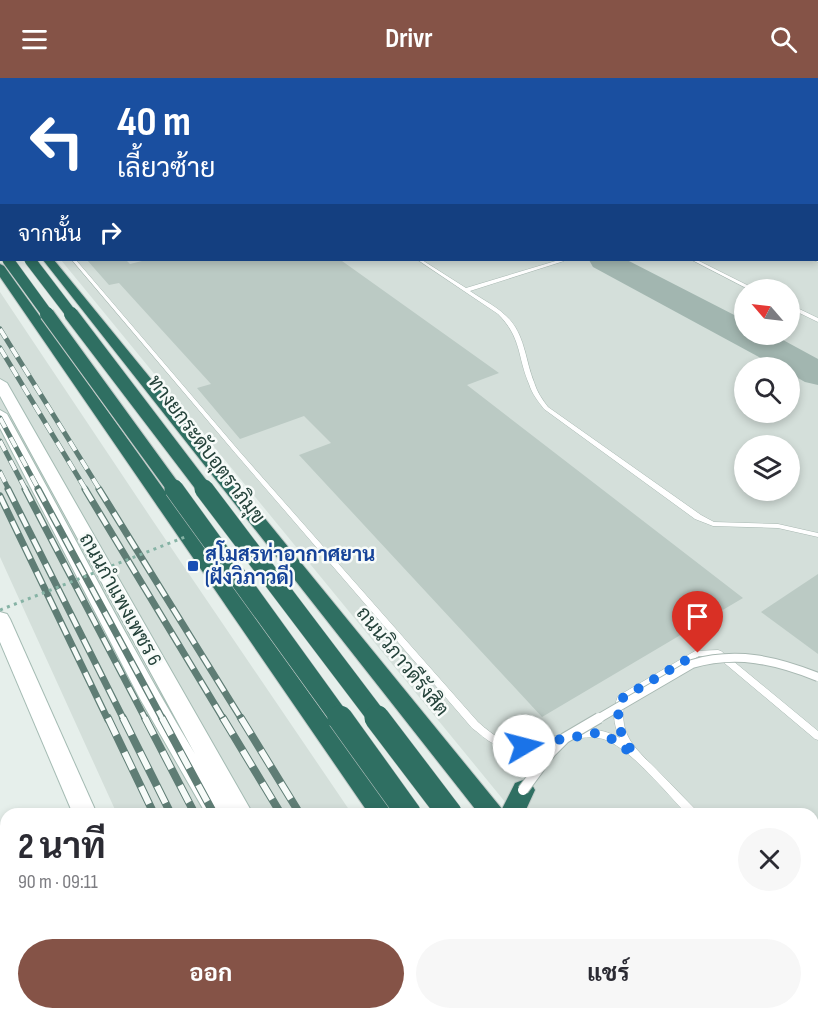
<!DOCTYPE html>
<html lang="th">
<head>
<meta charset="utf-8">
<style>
	:root { --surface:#fff; --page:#f7f7f7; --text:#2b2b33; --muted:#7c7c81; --accent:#855347 }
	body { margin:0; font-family:"Sofia Sans Condensed",Sarabun,sans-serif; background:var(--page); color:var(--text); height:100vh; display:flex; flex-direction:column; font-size:22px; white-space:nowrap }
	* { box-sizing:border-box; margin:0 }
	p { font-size:20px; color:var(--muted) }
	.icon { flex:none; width:33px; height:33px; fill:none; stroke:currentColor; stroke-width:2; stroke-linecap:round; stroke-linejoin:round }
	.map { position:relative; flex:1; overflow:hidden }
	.sheet { position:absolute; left:0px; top:730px; width:819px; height:212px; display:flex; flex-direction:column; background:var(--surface); border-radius:18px 18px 0 0; box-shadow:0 3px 9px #0003 }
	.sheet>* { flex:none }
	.banner { position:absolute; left:0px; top:0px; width:819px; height:183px; box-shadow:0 3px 9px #0003; background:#1a4fa0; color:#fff; overflow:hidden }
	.needle { width:39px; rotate:298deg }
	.buttons { position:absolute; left:734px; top:201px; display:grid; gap:12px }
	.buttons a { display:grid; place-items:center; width:66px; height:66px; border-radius:50%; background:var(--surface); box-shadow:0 3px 9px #0003; font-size:30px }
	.pin { position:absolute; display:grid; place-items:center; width:51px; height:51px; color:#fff; margin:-62px -26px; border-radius:50% 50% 50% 0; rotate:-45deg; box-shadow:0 0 6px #0007 }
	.pin .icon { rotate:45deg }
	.me { position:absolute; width:66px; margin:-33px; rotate:82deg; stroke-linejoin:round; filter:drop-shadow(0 0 4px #0008) }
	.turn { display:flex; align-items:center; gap:21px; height:126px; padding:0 18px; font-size:27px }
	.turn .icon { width:78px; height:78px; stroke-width:2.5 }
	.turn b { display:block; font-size:42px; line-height:51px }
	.then { display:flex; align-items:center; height:57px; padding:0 18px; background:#0003; gap:12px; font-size:22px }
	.round { display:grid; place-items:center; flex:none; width:63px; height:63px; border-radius:32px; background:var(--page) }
	.headline { display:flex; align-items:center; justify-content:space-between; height:102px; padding:0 18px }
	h1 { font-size:36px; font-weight:700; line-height:45px }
	.button { display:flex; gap:12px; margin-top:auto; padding:12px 18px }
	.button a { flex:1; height:69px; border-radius:36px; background:var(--accent); color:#fff; font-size:24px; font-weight:700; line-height:69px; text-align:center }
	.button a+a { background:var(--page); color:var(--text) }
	header { display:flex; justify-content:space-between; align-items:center; height:78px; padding:0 18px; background:var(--accent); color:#fff; font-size:27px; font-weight:700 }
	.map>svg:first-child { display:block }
</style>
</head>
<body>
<header><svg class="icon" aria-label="menu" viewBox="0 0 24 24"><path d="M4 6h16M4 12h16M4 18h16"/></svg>Drivr<svg class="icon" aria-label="search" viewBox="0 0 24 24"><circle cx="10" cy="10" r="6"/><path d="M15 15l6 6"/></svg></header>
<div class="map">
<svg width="818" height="941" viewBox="0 0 818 941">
	<rect width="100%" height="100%" fill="#e6efeb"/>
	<g fill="#d4dfda" fill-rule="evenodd">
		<path d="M 169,0 L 818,0 L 818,941 L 682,941 L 678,936 L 813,936 L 813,736 L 515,736 L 61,182 L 818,182 L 818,2 L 158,1 ZM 744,212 L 789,212 L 789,256 L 744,256 ZM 744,290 L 789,290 L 789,334 L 744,334 ZM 744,368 L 789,368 L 789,412 L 744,412 Z"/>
		<path d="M 0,214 L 153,443 L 352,736 L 117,736 L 0,479 Z"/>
		<path d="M 207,936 L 479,936 L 482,941 L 209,941 Z"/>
	</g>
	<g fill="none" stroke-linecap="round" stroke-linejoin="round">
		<path fill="#a2b6b0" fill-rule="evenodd" d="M 589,182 L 627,182 L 744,242 L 744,256 L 772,256 L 818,281 L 818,307 L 805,304 L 789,295 L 789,290 L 779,290 L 593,189 Z"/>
	</g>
	<g fill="#bbcac4">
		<path d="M 87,182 L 126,182 L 130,186 L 146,182 L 342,183 L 499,295 L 467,307 L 743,520 L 542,639 L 299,377 L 331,365 L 304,338 L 240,361 L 197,310 L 211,306 L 119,205 L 109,207 Z"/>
		<path d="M 818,496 L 818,576 L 761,534 Z"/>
	</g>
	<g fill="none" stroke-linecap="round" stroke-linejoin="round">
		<g stroke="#a8b8b2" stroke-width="1">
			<g id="lane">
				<path d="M 56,0 L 60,0 L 62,1 L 59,2 Z"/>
				<rect x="195" y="0" width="4" height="2"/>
				<path d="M 0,93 L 2,93 L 2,97 L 0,96 Z"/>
				<path d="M 818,181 L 818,184 L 813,182 Z"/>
				<path d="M 72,182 L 76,182 L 240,374 L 478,644 C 485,650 493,657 501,661 C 531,673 563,650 594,652 C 603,652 612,656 620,660 C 613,646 612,633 618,618 L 695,573 L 718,572 L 721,573 L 818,653 L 818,662 L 815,661 L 716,578 L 699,578 L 625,623 C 617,659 638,672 660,695 C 672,707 684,720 697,733 L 698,736 L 687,736 C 666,715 633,673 606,662 C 596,658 585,659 575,661 C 548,666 520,679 494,666 C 486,662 479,655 472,650 L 236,376 Z"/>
				<path d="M 418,182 L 422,182 L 466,210 L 559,182 L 564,182 L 564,183 L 470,213 C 483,222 500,230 511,243 C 525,260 526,284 534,304 C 537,314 542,321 548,329 L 701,437 L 714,444 L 778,446 L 818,455 L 818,459 L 778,450 L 713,448 L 695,441 L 544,331 C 538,323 532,316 529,306 C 517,278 522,260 498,236 Z"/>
				<path d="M 692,182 L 697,182 L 757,212 L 750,212 Z"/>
				<path d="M 789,226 L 818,240 L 818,244 L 789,230 Z"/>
				<path d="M 813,851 L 818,854 L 818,868 L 813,865 Z"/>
				<path d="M 0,922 L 4,924 L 6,928 L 6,936 L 8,936 L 10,941 L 0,941 Z"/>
			</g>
		</g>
		<g stroke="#a8b8b2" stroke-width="1">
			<g id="street">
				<path d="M 108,0 L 106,2 L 92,2 Z"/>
				<rect x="0" y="14" width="2" height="4"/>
			</g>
		</g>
		<g stroke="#a4bbb3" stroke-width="2">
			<g id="secondary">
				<path d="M 0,301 L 7,305 L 253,736 L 206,736 L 139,619 L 0,350 L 0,332 L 7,336 C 70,449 128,565 195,676 L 0,318 Z"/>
				<path d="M 0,534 L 7,536 L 10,541 L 97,736 L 73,736 L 0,564 Z"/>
				<path d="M 156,936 L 216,936 L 214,941 L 158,941 Z"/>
				<path d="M 322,936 L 368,936 L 370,941 L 324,941 Z"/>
			</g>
		</g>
		<g stroke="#c2cac8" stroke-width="2">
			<g id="highway">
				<rect x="0" y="119" width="2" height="7"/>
				<rect x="0" y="139" width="2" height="8"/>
				<rect x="0" y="168" width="2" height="8"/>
				<path d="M 43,182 L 54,182 L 502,731 L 515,705 L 523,702 L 531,705 L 535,712 L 524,736 L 479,736 Z"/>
				<path d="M 0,186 L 4,188 L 390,728 L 394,736 L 369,736 L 0,199 Z"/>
				<path d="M 508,936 L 538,936 L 540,941 L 510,941 Z"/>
				<path d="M 539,936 L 569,936 L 571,941 L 541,941 Z"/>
				<path d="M 586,936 L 616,936 L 618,941 L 588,941 Z"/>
				<path d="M 641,936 L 671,936 L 673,941 L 643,941 Z"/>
			</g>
		</g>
		<use href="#lane" fill="#fff" fill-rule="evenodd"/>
		<use href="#street" fill="#fff" fill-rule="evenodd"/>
		<use href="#secondary" fill="#fff" fill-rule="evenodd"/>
		<use href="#highway" fill="#2f6f62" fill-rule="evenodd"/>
		<g stroke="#5f7d75" stroke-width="5">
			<g id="rail-far2">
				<path d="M 0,251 L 100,412"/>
				<path d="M 0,270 L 86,412"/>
				<path d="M 0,340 L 39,412"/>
				<path d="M 0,363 L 26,412"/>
				<path d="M 0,394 L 9,412"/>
			</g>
		</g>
		<g stroke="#5f7d75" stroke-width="7">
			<g id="rail-far1">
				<path d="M 8,411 L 124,642"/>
				<path d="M 25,411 L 146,642"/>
				<path d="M 38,411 L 163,642"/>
				<path d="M 85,411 L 224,642"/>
				<path d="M 99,411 L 242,642"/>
				<path d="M 0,418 L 108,642"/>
			</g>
		</g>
		<g stroke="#5f7d75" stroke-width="8">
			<g id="rail">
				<path d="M 108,640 L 154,736"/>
				<path d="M 123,640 L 171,736"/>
				<path d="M 145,640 L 195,736"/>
				<path d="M 162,640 L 214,736"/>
				<path d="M 223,640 L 281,736"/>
				<path d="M 241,640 L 300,736"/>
				<path d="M 251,936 L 253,941"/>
				<path d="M 271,936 L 273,941"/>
				<path d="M 299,936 L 302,941"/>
				<path d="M 322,936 L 325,941"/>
				<path d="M 401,936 L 404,941"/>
				<path d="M 423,936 L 426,941"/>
			</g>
		</g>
		<use href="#rail-far2" stroke="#f7fbf9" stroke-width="4" stroke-dasharray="11" stroke-linecap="butt"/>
		<use href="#rail-far1" stroke="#f7fbf9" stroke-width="4.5" stroke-dasharray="14" stroke-linecap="butt"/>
		<use href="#rail" stroke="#f7fbf9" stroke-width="6" stroke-dasharray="19" stroke-linecap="butt"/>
		<g stroke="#a8b8b2" stroke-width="10" stroke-linecap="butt">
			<path id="lane-bridge-far1" d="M 596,642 L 692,586 C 736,573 776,582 818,599"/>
		</g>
		<g stroke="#a8b8b2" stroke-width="12" stroke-linecap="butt">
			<path id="lane-bridge" d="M 523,712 L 551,674 L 565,660 L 599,640"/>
		</g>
		<g stroke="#c2cac8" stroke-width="12" stroke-linecap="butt">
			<g id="highway-bridge-far3">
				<path d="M 8,182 L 48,237"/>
				<path d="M 30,182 L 72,237"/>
			</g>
		</g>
		<g stroke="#c2cac8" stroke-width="16" stroke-linecap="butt">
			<g id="highway-bridge-far2">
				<path d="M 47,236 L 175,412"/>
				<path d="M 71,236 L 205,412"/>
			</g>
		</g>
		<g stroke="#c2cac8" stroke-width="20" stroke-linecap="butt">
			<g id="highway-bridge-far1">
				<path d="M 174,411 L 341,642"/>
				<path d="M 204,411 L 379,642"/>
			</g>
		</g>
		<g stroke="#c2cac8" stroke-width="26" stroke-linecap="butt">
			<g id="highway-bridge">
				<path d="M 340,640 L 409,736"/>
				<path d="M 377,640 L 450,736"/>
			</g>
		</g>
		<g stroke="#86b3a5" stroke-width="3" stroke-dasharray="3 4.5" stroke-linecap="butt">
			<path d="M 244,435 L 257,430"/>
			<path d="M 0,532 L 185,459"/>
		</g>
		<use href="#lane-bridge-far1" stroke="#fff" stroke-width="8"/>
		<use href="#lane-bridge" stroke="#fff" stroke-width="10"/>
		<use href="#highway-bridge-far3" stroke="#2f6f62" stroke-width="11"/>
		<use href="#highway-bridge-far2" stroke="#2f6f62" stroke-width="14"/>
		<use href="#highway-bridge-far1" stroke="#2f6f62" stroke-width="19"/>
		<use href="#highway-bridge" stroke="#2f6f62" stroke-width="25"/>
	</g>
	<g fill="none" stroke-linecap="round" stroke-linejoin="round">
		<path stroke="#1a73e8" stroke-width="10" stroke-dasharray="0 18" d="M 524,668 L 596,655 L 609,659 L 634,677 C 621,655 614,648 621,621 L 698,575"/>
	</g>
	<rect fill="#1a4fb4" stroke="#f7fbf9" stroke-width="2" x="187" y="482" width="12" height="12" rx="3"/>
	<g text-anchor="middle" stroke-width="5" stroke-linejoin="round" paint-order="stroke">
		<g font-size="20" fill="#24423a" stroke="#f7fbf9">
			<text transform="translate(207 371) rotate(53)" y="7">ทางยกระดับอุตราภิมุข</text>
			<text transform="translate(121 521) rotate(61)" y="7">ถนนกำแพงเพชร 6</text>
			<text transform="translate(403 583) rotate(51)" y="7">ถนนวิภาวดีรังสิต</text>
		</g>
		<g font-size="20" font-weight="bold" fill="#164399" stroke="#f7fbf9" text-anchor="start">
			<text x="205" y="483">สโมสรท่าอากาศยาน<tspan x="205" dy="23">(ฝั่งวิภาวดี)</tspan></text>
		</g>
	</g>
</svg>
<div class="buttons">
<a><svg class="needle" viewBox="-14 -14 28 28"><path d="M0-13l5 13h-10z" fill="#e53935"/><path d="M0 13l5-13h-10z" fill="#7c7c81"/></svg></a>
<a><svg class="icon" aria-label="search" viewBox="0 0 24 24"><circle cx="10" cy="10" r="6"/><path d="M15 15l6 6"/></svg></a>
<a><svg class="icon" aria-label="layers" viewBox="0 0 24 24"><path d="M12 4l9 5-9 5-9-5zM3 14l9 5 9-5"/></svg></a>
</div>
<div class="pin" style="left:698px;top:575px;background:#d93025"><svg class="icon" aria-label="arrive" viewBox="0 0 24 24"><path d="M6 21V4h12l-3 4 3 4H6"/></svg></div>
<svg class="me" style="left:524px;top:668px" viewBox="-20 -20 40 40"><circle r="19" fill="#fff"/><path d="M0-13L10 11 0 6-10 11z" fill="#1a73e8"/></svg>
<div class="banner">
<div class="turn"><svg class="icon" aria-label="left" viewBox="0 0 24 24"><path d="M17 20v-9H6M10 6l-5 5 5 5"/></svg><div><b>40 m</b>เลี้ยวซ้าย</div></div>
<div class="then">จากนั้น<svg class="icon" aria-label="right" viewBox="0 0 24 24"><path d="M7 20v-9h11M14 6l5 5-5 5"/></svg></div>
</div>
<section class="sheet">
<div class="headline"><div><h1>2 นาที</h1><p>90 m · 09:11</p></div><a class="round"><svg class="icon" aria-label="close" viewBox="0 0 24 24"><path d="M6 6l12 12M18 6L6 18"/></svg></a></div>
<div class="button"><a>ออก</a><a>แชร์</a></div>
</section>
</div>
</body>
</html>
